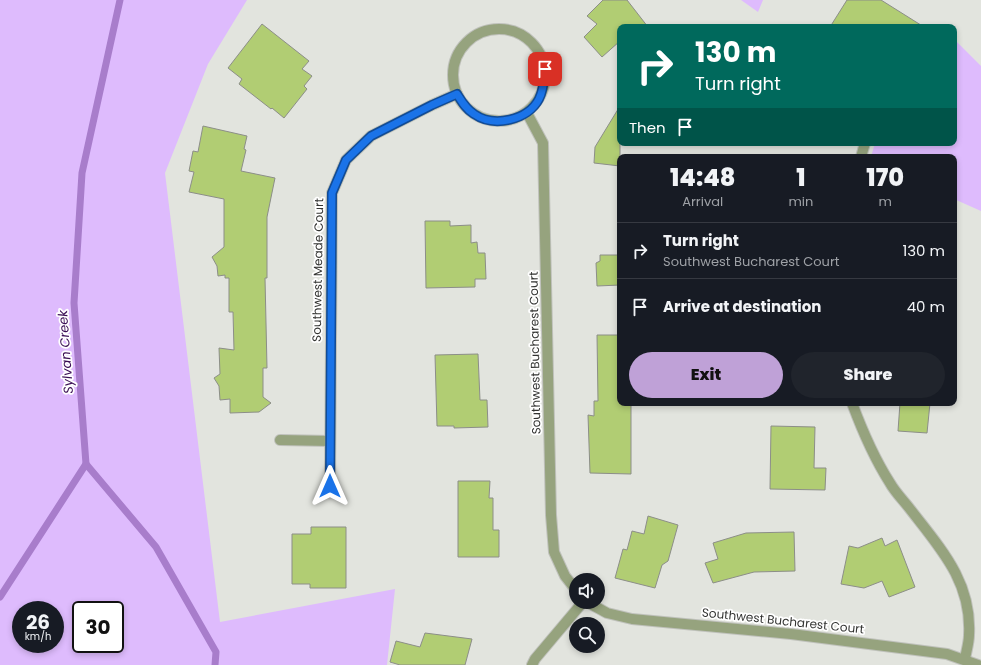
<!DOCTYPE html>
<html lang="en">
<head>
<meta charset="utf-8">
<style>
	:root { --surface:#171b24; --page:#20242c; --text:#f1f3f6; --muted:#9ea1a6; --line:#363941; --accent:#bfa1d7 }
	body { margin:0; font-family:Poppins,sans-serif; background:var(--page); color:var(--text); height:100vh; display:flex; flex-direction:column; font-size:15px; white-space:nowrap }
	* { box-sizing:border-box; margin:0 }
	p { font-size:13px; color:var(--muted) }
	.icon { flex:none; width:22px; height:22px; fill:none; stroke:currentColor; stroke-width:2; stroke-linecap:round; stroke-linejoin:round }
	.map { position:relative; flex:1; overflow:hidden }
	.details { position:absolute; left:617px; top:154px; width:340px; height:252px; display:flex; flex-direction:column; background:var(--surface); border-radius:8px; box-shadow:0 2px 6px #0003 }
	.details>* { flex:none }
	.guide { position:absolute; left:617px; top:24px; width:340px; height:122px; border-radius:8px; box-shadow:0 2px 6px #0003; background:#00695c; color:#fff; overflow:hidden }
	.controls { position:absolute; left:569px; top:573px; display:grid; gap:8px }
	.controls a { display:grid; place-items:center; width:36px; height:36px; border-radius:50%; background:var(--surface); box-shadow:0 2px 6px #0003; font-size:20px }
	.speed { position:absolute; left:12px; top:601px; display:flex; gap:8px; font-size:20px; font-weight:700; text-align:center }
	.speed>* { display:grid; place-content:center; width:52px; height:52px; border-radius:50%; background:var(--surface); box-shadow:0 2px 6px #0003; line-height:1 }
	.speed small { font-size:10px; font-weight:400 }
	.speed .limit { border:2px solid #111; border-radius:6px; background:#fff; color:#111 }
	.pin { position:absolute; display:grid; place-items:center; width:34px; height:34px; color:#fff; margin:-17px; border-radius:8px; box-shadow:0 2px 6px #0006 }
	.me { position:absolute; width:44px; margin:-22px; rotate:0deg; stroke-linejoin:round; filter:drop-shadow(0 0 3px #0008) }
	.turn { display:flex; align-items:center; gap:14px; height:84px; padding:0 12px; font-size:18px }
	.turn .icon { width:52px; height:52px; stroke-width:2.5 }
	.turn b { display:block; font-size:28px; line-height:34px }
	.then { display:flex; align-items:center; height:38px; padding:0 12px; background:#0003; gap:8px; font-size:15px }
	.eta { display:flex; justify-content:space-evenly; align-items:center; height:68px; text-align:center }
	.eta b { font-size:24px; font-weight:800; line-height:28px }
	.primary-button { display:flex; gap:8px; margin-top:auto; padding:8px 12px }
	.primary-button a { flex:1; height:46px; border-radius:24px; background:var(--accent); color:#111; font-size:16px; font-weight:800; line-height:46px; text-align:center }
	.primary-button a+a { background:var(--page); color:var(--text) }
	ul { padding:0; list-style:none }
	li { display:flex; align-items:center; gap:12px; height:56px; padding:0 12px; border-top:1px solid var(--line) }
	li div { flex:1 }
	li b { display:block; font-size:15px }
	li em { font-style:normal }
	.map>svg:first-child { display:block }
</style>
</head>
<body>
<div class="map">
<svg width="981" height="665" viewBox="0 0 981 665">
	<rect width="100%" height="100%" fill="#e2e4de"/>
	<g fill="#debbfd" fill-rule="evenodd">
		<path d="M 0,0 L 247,0 L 208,64 L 165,173 L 220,622 L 395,589 L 387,665 L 0,665 ZM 21,610 L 55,610 L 55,644 L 21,644 ZM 81,610 L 115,610 L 115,644 L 81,644 Z"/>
		<path d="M 741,0 L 763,0 L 758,12 Z"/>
		<path d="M 954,39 L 981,66 L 981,211 L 954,199 L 954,157 L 871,157 L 875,143 L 954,143 Z"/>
	</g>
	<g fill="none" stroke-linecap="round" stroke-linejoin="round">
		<g stroke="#a87dcb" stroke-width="7">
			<path d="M 120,0 L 82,173 L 74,303 L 86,464 L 156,547 L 216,652 L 215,665"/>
			<path d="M 0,597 L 86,464"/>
		</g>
	</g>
	<g fill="#b1cd73" stroke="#8c8e88">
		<path d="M 603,0 L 627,0 L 648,27 L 620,27 L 620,41 L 602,57 L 584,37 L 597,24 L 587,16 Z"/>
		<path d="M 847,0 L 881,0 L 924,27 L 830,27 Z"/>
		<path d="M 262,24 L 309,61 L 302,69 L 312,76 L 304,86 L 307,89 L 284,118 L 272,108 L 271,109 L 239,84 L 242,79 L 228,68 Z"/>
		<path d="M 620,106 L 620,166 L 594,163 L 595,147 Z"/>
		<path d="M 203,126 L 247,136 L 244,149 L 246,150 L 241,171 L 275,178 L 267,217 L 267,278 L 265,278 L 267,368 L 263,368 L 263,397 L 271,403 L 259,412 L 230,413 L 230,399 L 220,400 L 219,386 L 214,378 L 220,374 L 219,348 L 234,350 L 233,312 L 229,312 L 229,278 L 225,278 L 225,275 L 218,276 L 217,266 L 212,257 L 224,247 L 224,199 L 189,192 L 194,172 L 189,171 L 193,151 L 198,152 Z"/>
		<path d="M 425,221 L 450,221 L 450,226 L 471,225 L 471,243 L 477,242 L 478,253 L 485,253 L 486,279 L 475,279 L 475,287 L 426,288 Z"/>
		<path d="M 600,255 L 620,255 L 620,285 L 597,286 L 596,263 L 600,261 Z"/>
		<path d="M 597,335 L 620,335 L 620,403 L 631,403 L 631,474 L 590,473 L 588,415 L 594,416 L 594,401 L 598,401 Z"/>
		<path d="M 478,354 L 480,400 L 487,400 L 488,427 L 454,428 L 454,426 L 437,426 L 435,355 Z"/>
		<path d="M 900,403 L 930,403 L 927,433 L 898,431 Z"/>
		<path d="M 771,426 L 815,427 L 814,468 L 826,468 L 825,490 L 770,489 Z"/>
		<path d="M 458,481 L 490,481 L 489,498 L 493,498 L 493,530 L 499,530 L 499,557 L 458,557 Z"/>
		<path d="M 648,516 L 678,525 L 668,561 L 662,565 L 655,588 L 615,578 L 623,549 L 627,550 L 632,531 L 644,534 Z"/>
		<path d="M 311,527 L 346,527 L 346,588 L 310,588 L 310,584 L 292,584 L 292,534 L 311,534 Z"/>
		<path d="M 794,532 L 795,571 L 754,572 L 713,583 L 705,563 L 718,559 L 713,543 L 746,533 Z"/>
		<path d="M 882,538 L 885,546 L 897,540 L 915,587 L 889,597 L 882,581 L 864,588 L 841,584 L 849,546 L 858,548 Z"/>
		<path d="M 425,633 L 472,639 L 465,665 L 400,665 L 390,662 L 396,641 L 420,647 Z"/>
	</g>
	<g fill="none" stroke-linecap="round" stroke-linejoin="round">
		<g stroke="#bfc1bb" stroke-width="12">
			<g id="minor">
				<circle cx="499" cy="75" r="46"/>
				<path d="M 527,113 L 543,143 L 551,515 L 554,552 L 565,576 L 576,590"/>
				<path d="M 861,157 L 865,143"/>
				<path d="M 852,403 C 862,430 874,458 890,483 C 895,492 903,500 910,509 C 941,549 972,582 969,635 C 969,643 966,652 965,659"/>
				<path d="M 280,440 L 330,441"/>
				<path d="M 330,486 L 332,193 L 346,160 L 371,136 L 432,105 L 457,94"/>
				<path d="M 587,602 L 607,613 L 632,619 L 791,634 L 947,654 L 978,665"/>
				<path d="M 532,665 L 535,659 L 583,602"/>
			</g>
		</g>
		<use href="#minor" stroke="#96a37e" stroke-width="10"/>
	</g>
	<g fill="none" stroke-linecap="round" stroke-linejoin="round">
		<g stroke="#114b97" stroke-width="10">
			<path id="route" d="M 330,486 L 332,193 L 346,160 L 371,136 L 432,105 L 457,94 C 462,102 466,109 474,114 C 494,128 528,120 539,99 C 544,89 544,80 545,69"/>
		</g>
		<use href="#route" stroke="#1a73e8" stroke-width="7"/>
	</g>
	<g text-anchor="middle" stroke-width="3.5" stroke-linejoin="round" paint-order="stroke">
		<g font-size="12" fill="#323331" stroke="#fff">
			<text transform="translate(318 270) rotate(-89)" y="4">Southwest Meade Court</text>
			<text transform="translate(535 353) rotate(-91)" y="4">Southwest Bucharest Court</text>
			<text transform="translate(783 621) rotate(6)" y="4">Southwest Bucharest Court</text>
		</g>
		<g font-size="13" font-style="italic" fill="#3a0f55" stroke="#fff">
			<text transform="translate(65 352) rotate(-94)" y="5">Sylvan Creek</text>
		</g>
	</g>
</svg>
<div class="controls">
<a><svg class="icon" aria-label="sound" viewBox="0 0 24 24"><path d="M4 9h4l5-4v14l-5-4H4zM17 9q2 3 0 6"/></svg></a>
<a><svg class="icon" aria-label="search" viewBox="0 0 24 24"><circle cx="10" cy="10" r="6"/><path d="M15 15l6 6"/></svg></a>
</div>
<div class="speed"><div>26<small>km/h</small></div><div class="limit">30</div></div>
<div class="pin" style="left:545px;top:69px;background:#d93025"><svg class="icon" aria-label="arrive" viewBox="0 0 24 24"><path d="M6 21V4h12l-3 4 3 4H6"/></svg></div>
<svg class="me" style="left:330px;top:486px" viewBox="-20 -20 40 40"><path d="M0-17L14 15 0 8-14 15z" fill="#1a73e8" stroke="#fff" stroke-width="4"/></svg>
<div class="guide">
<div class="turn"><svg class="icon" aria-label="right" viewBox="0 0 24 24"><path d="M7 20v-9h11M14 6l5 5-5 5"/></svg><div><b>130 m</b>Turn right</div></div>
<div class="then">Then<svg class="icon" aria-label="arrive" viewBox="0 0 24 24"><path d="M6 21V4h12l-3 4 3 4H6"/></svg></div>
</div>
<section class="details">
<div class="eta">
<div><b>14:48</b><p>Arrival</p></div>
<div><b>1</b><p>min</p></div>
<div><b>170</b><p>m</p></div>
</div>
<ul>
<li><svg class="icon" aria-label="right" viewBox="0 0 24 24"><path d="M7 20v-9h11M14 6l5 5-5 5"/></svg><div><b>Turn right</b><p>Southwest Bucharest Court</p></div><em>130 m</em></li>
<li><svg class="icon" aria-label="arrive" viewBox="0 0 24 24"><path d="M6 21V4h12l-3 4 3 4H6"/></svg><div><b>Arrive at destination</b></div><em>40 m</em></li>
</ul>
<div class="primary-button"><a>Exit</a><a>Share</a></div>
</section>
</div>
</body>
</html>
